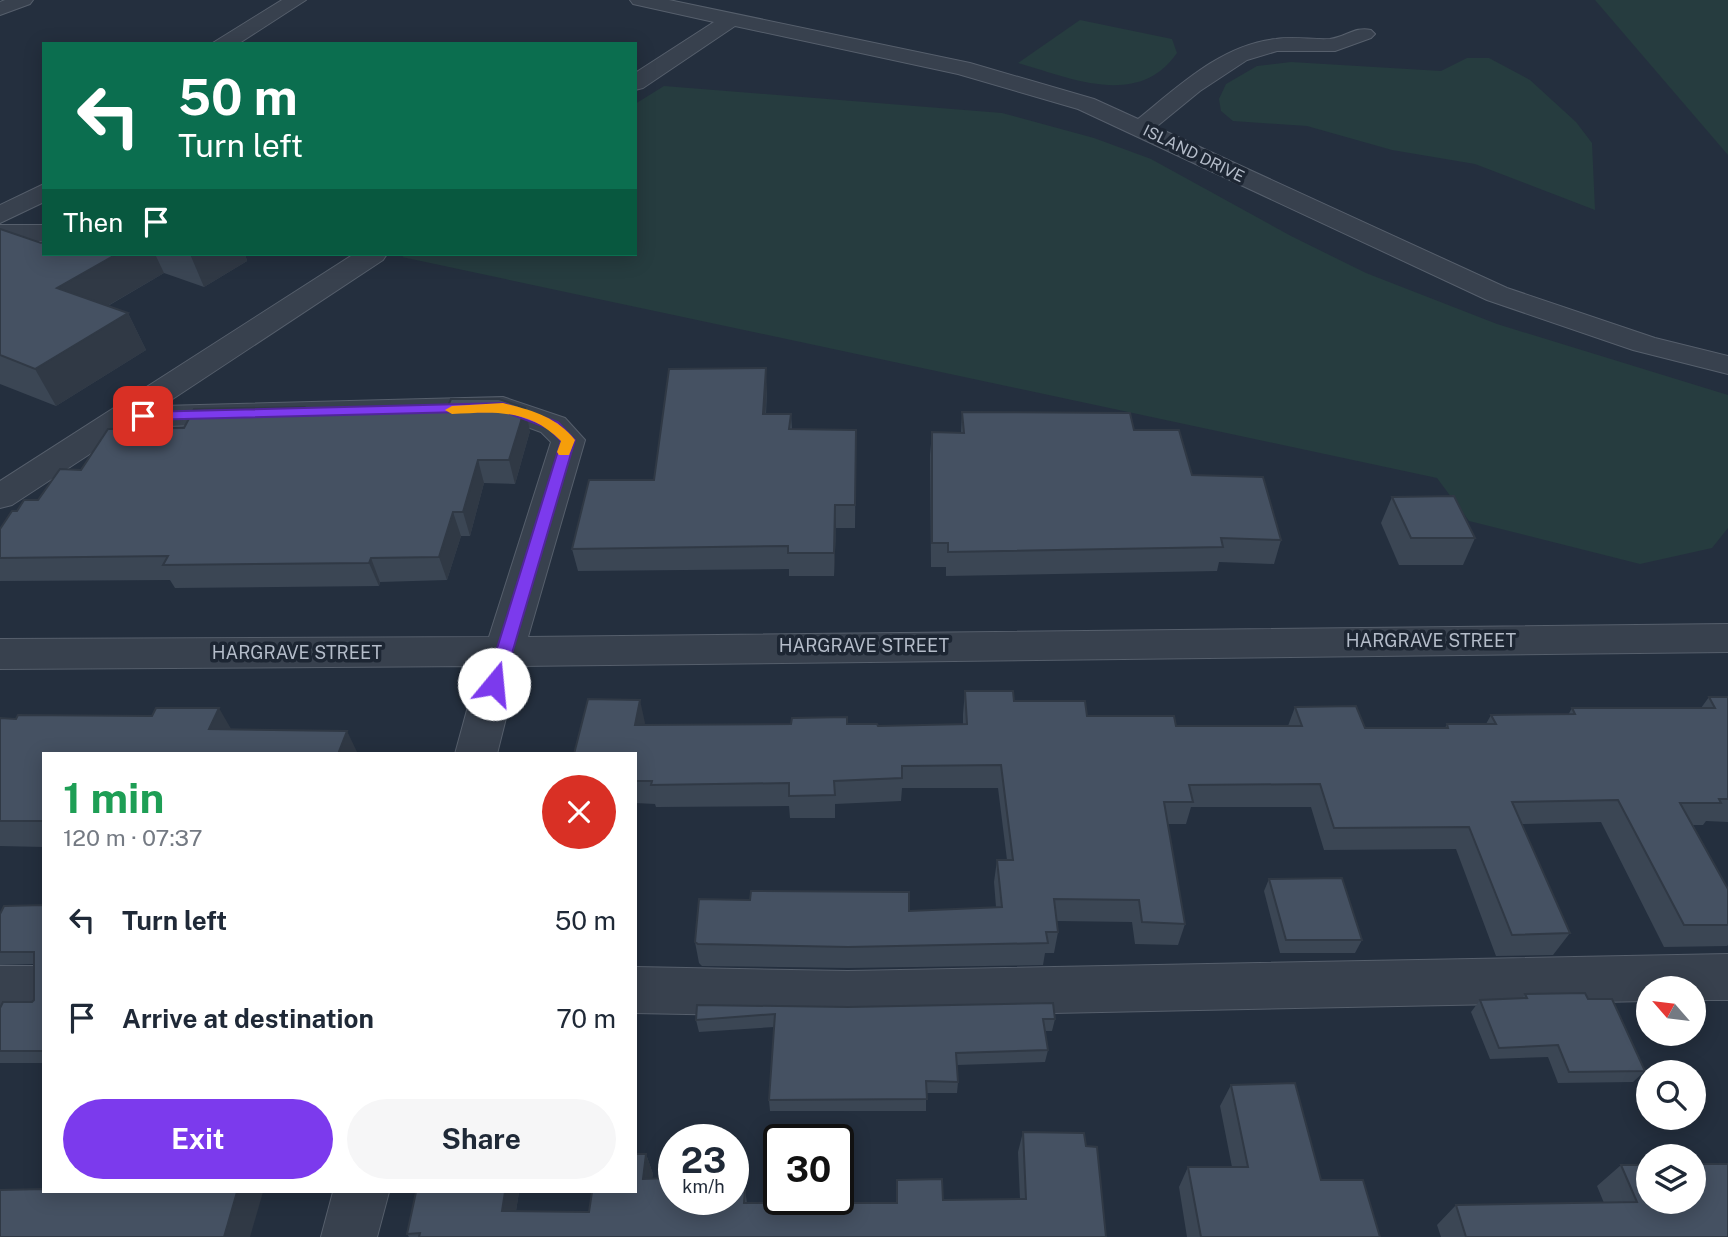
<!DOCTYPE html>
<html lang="en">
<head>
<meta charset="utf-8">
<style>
	:root { --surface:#fff; --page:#f6f6f7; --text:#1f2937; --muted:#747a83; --accent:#7c3aed }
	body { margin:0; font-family:"Public Sans",sans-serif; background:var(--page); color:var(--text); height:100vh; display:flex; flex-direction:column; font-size:26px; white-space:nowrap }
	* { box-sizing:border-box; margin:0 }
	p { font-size:23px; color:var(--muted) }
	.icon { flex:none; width:38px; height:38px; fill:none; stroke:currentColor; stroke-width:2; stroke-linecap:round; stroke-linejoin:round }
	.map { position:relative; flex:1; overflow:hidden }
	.drawer { position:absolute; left:42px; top:752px; width:595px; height:441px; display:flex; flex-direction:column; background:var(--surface); border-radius:0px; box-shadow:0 4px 18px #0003 }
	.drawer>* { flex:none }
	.banner { position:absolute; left:42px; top:42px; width:595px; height:214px; border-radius:0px; box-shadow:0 4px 18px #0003; background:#0b6e4f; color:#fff; overflow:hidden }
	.needle { width:46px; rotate:298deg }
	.tools { position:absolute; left:1636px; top:976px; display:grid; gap:14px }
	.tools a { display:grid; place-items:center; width:70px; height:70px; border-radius:50%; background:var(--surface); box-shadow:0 4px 18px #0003; font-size:35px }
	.speed { position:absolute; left:658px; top:1124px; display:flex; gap:14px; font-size:35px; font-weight:700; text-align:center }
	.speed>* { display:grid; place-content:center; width:91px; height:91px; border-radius:50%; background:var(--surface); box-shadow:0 4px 18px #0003; line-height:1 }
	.speed small { font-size:18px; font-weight:400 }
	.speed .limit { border:4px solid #111; border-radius:10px; background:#fff; color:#111 }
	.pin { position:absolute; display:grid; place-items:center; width:60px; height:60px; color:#fff; margin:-30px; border-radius:14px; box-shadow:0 4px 10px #0006 }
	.me { position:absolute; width:77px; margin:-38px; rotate:17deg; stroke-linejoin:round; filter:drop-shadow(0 0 5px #0008) }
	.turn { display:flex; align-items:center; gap:24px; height:147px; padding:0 21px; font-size:32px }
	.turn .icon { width:91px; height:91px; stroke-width:2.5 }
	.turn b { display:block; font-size:49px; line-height:60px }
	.then { display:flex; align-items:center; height:66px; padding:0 21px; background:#0003; gap:14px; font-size:26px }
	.round { display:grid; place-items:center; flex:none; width:74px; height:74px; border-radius:37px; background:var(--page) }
	.head { display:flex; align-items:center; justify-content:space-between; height:119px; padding:0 21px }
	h1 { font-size:42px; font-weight:700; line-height:52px; color:#1e9e55 }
	.button { display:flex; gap:14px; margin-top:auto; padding:14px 21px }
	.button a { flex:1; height:80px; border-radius:42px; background:var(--accent); color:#fff; font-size:28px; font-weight:700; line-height:80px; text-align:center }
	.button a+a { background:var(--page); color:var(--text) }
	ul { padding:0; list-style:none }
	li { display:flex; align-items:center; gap:21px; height:98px; padding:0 21px }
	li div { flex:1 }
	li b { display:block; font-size:26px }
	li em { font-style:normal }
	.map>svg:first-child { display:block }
</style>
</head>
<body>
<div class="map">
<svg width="1728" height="1237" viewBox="0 0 1728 1237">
	<rect width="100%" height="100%" fill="#242f3e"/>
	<g fill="#263c3f">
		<path d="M 1595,0 L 1728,0 L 1728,155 Z"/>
		<path d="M 1080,20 L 1172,39 L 1177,53 C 1138,109 1071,78 1018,63 Z"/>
		<path d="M 1467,58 L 1489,58 L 1530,80 L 1576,122 L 1592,143 L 1595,210 L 1475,164 L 1392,150 L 1307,126 L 1233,121 L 1221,111 L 1219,99 L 1226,84 L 1257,66 L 1291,62 L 1441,71 Z"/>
		<path d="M 664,86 L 1002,113 L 1094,138 L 1151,159 L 1291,236 L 1366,273 L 1497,324 L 1728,395 L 1728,528 L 1712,548 L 1640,564 L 1469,521 L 1437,478 L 402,257 L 407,254 L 635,254 L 635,104 Z"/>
	</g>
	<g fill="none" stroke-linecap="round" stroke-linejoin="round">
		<g stroke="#565f6c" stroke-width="2">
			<g id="minor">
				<path d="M 5,0 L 33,0 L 30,4 L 0,15 L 0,2 Z"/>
				<path d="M 282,0 L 306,0 L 238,44 L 211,44 Z"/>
				<path d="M 630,0 L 669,0 L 970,63 L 1094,99 L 1138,119 C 1179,86 1221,45 1276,39 C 1294,36 1312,40 1330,39 C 1345,37 1356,26 1371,30 L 1375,34 L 1371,38 L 1335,51 L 1277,51 L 1247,60 L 1200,91 L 1156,127 L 1507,288 L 1655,338 L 1728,356 L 1728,374 L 1633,350 L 1487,300 L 1078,109 L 958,74 L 735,26 L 643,88 L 635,90 L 635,73 L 714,22 L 633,4 Z"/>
				<path d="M 44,184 L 44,202 L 0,223 L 0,205 Z"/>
				<rect x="0" y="225" width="44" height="16"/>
				<path d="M 354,254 L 387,254 L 383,260 L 162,406 L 503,397 L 565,418 L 585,440 L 528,637 L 1728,624 L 1728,652 L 519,666 L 497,754 L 455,754 L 479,666 L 0,669 L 0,639 L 489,637 L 551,442 L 541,432 L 500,417 L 131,427 L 12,505 L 0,508 L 0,481 Z"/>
				<path d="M 1728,954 L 1728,1000 L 1694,1000 L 1694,989 L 1648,989 L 1648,1001 L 848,1017 L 635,1013 L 635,967 L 848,971 Z"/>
				<rect x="0" y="966" width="44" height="46"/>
				<path d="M 333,1192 L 389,1192 L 377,1237 L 321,1237 Z"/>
			</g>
		</g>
		<use href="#minor" fill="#38414e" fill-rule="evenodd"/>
	</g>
	<g fill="#3b4654">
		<path d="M 0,229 L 44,254 L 245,254 L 247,261 L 204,287 L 164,273 L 108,306 L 128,313 L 146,350 L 56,406 L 0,384 Z"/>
		<path d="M 767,390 L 766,414 L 791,414 L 792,429 L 856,430 L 855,528 L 836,528 L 834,576 L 789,576 L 789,569 L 578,571 L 572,549 L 654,480 Z"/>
		<path d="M 304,407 L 307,413 L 530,431 L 515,484 L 484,483 L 470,536 L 461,536 L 447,580 L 380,582 L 379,586 L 175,588 L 170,580 L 0,581 L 0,529 L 17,511 L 38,500 L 81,470 L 184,428 Z"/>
		<path d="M 962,412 L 1134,430 L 1192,475 L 1281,540 L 1274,564 L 1219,562 L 1217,571 L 946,576 L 946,567 L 931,567 L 930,455 L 932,432 L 961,432 Z"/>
		<path d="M 1392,497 L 1475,538 L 1463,565 L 1399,565 L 1381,523 Z"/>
		<path d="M 965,691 L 1087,716 L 1176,726 L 1288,726 L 1295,707 L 1365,728 L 1445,728 L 1447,724 L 1486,724 L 1491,715 L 1568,715 L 1572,708 L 1701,708 L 1709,697 L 1728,697 L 1728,822 L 1706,821 L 1703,825 L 1693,825 L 1728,889 L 1728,945 L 1727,946 L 1664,947 L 1601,822 L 1521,824 L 1570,933 L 1553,955 L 1496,956 L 1456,849 L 1324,850 L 1311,807 L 1191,807 L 1186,824 L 1168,824 L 1185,924 L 1178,945 L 1135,944 L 1132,922 L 1057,921 L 1058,932 L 1054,953 L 1045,953 L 1043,965 L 848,968 L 702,966 L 699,963 L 695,942 L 909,911 L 996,907 L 994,882 L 997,860 L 1007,860 L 998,788 L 902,788 L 901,801 L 835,804 L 835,818 L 790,818 L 789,806 L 656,807 L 655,804 L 635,803 L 635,754 L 645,723 L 644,725 L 847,724 L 878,726 L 963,724 L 963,714 Z"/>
		<path d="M 219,708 L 44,754 L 44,847 L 0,846 L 0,718 L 16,719 L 152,716 Z"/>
		<path d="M 1269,879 L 1362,940 L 1355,953 L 1280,953 L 1264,891 Z"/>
		<path d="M 44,905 L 44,1063 L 0,1063 L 0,1008 L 32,1002 L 34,1000 L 34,964 L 0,965 L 0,914 Z"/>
		<path d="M 1525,994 L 1588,999 L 1645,1071 L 1633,1082 L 1558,1083 L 1548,1057 L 1490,1059 L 1471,1012 L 1480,1000 L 1522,998 Z"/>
		<path d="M 697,1005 L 1055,1019 L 1052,1031 L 1045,1031 L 1048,1050 L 1045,1062 L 957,1065 L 958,1082 L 957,1093 L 926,1093 L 926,1111 L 770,1111 L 769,1100 L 774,1027 L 699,1032 L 696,1020 Z"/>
		<path d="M 1231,1085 L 1321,1180 L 1380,1237 L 1187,1237 L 1179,1187 L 1188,1167 L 1232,1167 L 1220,1106 Z"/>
		<path d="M 1023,1132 L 1086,1146 L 1106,1237 L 409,1237 L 407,1234 L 519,1192 L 516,1211 L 589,1212 L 646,1154 L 653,1174 L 652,1178 L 669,1178 L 673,1191 L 745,1190 L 747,1203 L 896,1203 L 897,1180 L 943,1200 L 1020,1199 L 1018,1152 Z"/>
		<path d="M 1621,1165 L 1728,1237 L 1441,1237 L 1437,1225 L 1456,1205 L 1604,1203 L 1597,1186 Z"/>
	</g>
	<g fill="#303945">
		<path d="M 117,254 L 155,254 L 164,273 L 76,324 L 57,288 Z"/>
		<path d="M 190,254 L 245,254 L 247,261 L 204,287 Z"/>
		<path d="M 128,313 L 146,350 L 56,406 L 35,369 Z"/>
		<path d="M 766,368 L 767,390 L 764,436 L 763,414 Z"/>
		<path d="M 525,408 L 530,431 L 515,484 L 509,460 Z"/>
		<path d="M 478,460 L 484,483 L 470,536 L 463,512 Z"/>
		<path d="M 835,505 L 836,528 L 834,576 L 834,553 Z"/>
		<path d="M 453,512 L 461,536 L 447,580 L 439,557 Z"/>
		<path d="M 371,558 L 380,582 L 379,586 L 369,563 Z"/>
		<path d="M 640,700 L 645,723 L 640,748 L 635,725 Z"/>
		<path d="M 219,708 L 234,734 L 209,729 Z"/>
		<path d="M 347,731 L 358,754 L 338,754 Z"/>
		<path d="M 646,1154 L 653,1174 L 650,1198 L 643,1179 Z"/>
		<path d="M 669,1178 L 674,1195 L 667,1191 Z"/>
		<path d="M 237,1192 L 263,1192 L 250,1237 L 224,1237 Z"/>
		<path d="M 505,1192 L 519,1192 L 513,1230 L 502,1211 Z"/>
	</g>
	<g fill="#455162" stroke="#303945" stroke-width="2">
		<path d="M 0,229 L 41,243 L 44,241 L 44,254 L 117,254 L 57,288 L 128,313 L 35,369 L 0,355 Z"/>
		<path d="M 766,368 L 763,414 L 791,414 L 789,429 L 856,430 L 855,505 L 835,505 L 834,553 L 788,553 L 788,546 L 572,549 L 589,480 L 654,480 L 669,369 Z"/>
		<path d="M 451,399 L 499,399 L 525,408 L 509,460 L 478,460 L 463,512 L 453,512 L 439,557 L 371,558 L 369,563 L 163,565 L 168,556 L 0,558 L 0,529 L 12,511 L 17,511 L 24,500 L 38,500 L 60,469 L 81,470 L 108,429 L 184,428 L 194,409 L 304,407 L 300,413 L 408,413 L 410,406 L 448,406 Z"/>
		<path d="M 962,412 L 1130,413 L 1134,430 L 1179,430 L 1192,475 L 1263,477 L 1281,540 L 1221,538 L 1223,547 L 948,552 L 948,543 L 932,543 L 932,432 L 964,433 Z"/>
		<path d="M 1454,496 L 1475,538 L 1411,538 L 1392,497 Z"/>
		<path d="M 965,691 L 1013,691 L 1014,701 L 1085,701 L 1087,716 L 1174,716 L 1176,726 L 1302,726 L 1295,707 L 1356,706 L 1365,728 L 1448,728 L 1447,724 L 1496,724 L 1491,715 L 1575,714 L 1572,708 L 1715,708 L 1709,697 L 1728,697 L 1728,799 L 1719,799 L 1721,803 L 1680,803 L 1728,889 L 1728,925 L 1684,925 L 1618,800 L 1512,802 L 1570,933 L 1512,935 L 1469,827 L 1334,828 L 1320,784 L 1189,785 L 1193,802 L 1164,802 L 1185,924 L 1142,922 L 1139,900 L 1054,899 L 1058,932 L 1046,932 L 1048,943 L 848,947 L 698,944 L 695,942 L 699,899 L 750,900 L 751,891 L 909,892 L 909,911 L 1002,907 L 997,860 L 1013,860 L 1001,765 L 902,766 L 902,778 L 834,781 L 835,795 L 789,796 L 789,783 L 651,785 L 652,781 L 635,781 L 635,754 L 574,754 L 588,699 L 640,700 L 635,725 L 791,724 L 792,718 L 847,717 L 847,724 L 877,724 L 878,726 L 967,724 Z"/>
		<path d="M 156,708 L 219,708 L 209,729 L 347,731 L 338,754 L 44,754 L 44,821 L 0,821 L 0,718 L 16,719 L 18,715 L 152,716 Z"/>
		<path d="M 1342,878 L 1362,940 L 1286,940 L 1269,879 Z"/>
		<path d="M 44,905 L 44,1051 L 0,1051 L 0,1008 L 3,1002 L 32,1002 L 34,1000 L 34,952 L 0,952 L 0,914 L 4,906 Z"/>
		<path d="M 1585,993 L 1588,999 L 1612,999 L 1645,1071 L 1569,1072 L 1558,1045 L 1499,1048 L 1480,1000 L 1527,998 L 1525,994 Z"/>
		<path d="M 1053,1003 L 1055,1019 L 1043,1019 L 1048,1050 L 956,1053 L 958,1082 L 926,1081 L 927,1099 L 769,1100 L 775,1014 L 696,1020 L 697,1005 L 848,1007 Z"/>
		<path d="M 1295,1083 L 1321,1180 L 1363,1180 L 1380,1237 L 1201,1237 L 1188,1167 L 1248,1167 L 1231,1085 Z"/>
		<path d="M 1023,1132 L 1084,1133 L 1086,1146 L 1097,1147 L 1106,1237 L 419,1237 L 420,1233 L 407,1234 L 416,1192 L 505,1192 L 502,1211 L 589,1212 L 592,1192 L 635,1192 L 635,1154 L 646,1154 L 643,1179 L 669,1178 L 667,1191 L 674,1191 L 674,1199 L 733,1199 L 733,1190 L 745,1190 L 744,1203 L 897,1203 L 897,1180 L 942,1179 L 943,1200 L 1026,1199 Z"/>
		<path d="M 1694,1164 L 1728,1164 L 1728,1237 L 1466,1237 L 1456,1205 L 1637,1202 L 1621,1165 L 1648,1165 L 1648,1202 L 1694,1202 Z"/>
		<path d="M 44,1189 L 44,1192 L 237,1192 L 224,1237 L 0,1237 L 0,1190 Z"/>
	</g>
	<path fill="#7c3aed" stroke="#51269a" stroke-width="2" d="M 503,403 L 558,422 L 575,440 L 503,684 L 494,691 L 486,684 L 561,441 L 548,428 L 502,411 L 143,420 L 136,416 L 143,412 Z"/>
	<path fill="#f59e0b" d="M 503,403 C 531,410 557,417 575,440 L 569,455 L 559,455 L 557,452 L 561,441 C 528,408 494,412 452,414 L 445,410 L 452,406 Z"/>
	<g text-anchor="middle" stroke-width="7" stroke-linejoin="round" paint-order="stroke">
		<g font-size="16" fill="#b4bcc9" stroke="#1d2633">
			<text transform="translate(1194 153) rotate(26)" y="6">ISLAND DRIVE</text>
		</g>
		<g font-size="18" fill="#b4bcc9" stroke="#1d2633">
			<text x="1431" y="647">HARGRAVE STREET</text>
			<text x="864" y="652">HARGRAVE STREET</text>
			<text x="297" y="659">HARGRAVE STREET</text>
		</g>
	</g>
</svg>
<div class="tools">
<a><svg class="needle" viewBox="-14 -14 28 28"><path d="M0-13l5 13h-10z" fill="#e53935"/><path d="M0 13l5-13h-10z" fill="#747a83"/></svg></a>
<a><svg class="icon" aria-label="search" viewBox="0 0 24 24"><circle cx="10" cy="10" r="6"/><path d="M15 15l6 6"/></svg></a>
<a><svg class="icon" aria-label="layers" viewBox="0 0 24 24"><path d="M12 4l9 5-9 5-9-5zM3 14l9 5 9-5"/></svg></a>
</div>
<div class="speed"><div>23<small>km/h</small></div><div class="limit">30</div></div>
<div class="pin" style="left:143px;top:416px;background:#d93025"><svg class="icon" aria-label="arrive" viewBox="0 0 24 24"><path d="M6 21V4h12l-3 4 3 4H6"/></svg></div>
<svg class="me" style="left:494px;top:684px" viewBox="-20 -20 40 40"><circle r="19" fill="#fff"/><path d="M0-13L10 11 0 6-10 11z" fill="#7c3aed"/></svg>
<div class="banner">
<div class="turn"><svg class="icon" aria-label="left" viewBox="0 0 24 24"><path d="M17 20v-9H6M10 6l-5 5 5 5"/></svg><div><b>50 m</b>Turn left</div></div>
<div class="then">Then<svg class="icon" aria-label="arrive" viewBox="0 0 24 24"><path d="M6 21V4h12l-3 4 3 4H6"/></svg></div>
</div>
<section class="drawer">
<div class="head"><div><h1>1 min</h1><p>120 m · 07:37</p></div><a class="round" style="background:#d93025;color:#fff"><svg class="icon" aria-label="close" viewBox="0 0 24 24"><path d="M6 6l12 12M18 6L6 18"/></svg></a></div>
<ul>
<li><svg class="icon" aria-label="left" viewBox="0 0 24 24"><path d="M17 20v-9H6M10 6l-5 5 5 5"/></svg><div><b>Turn left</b></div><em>50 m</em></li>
<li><svg class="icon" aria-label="arrive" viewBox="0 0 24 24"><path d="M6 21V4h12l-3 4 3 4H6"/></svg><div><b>Arrive at destination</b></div><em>70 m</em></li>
</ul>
<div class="button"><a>Exit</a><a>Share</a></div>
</section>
</div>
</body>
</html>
